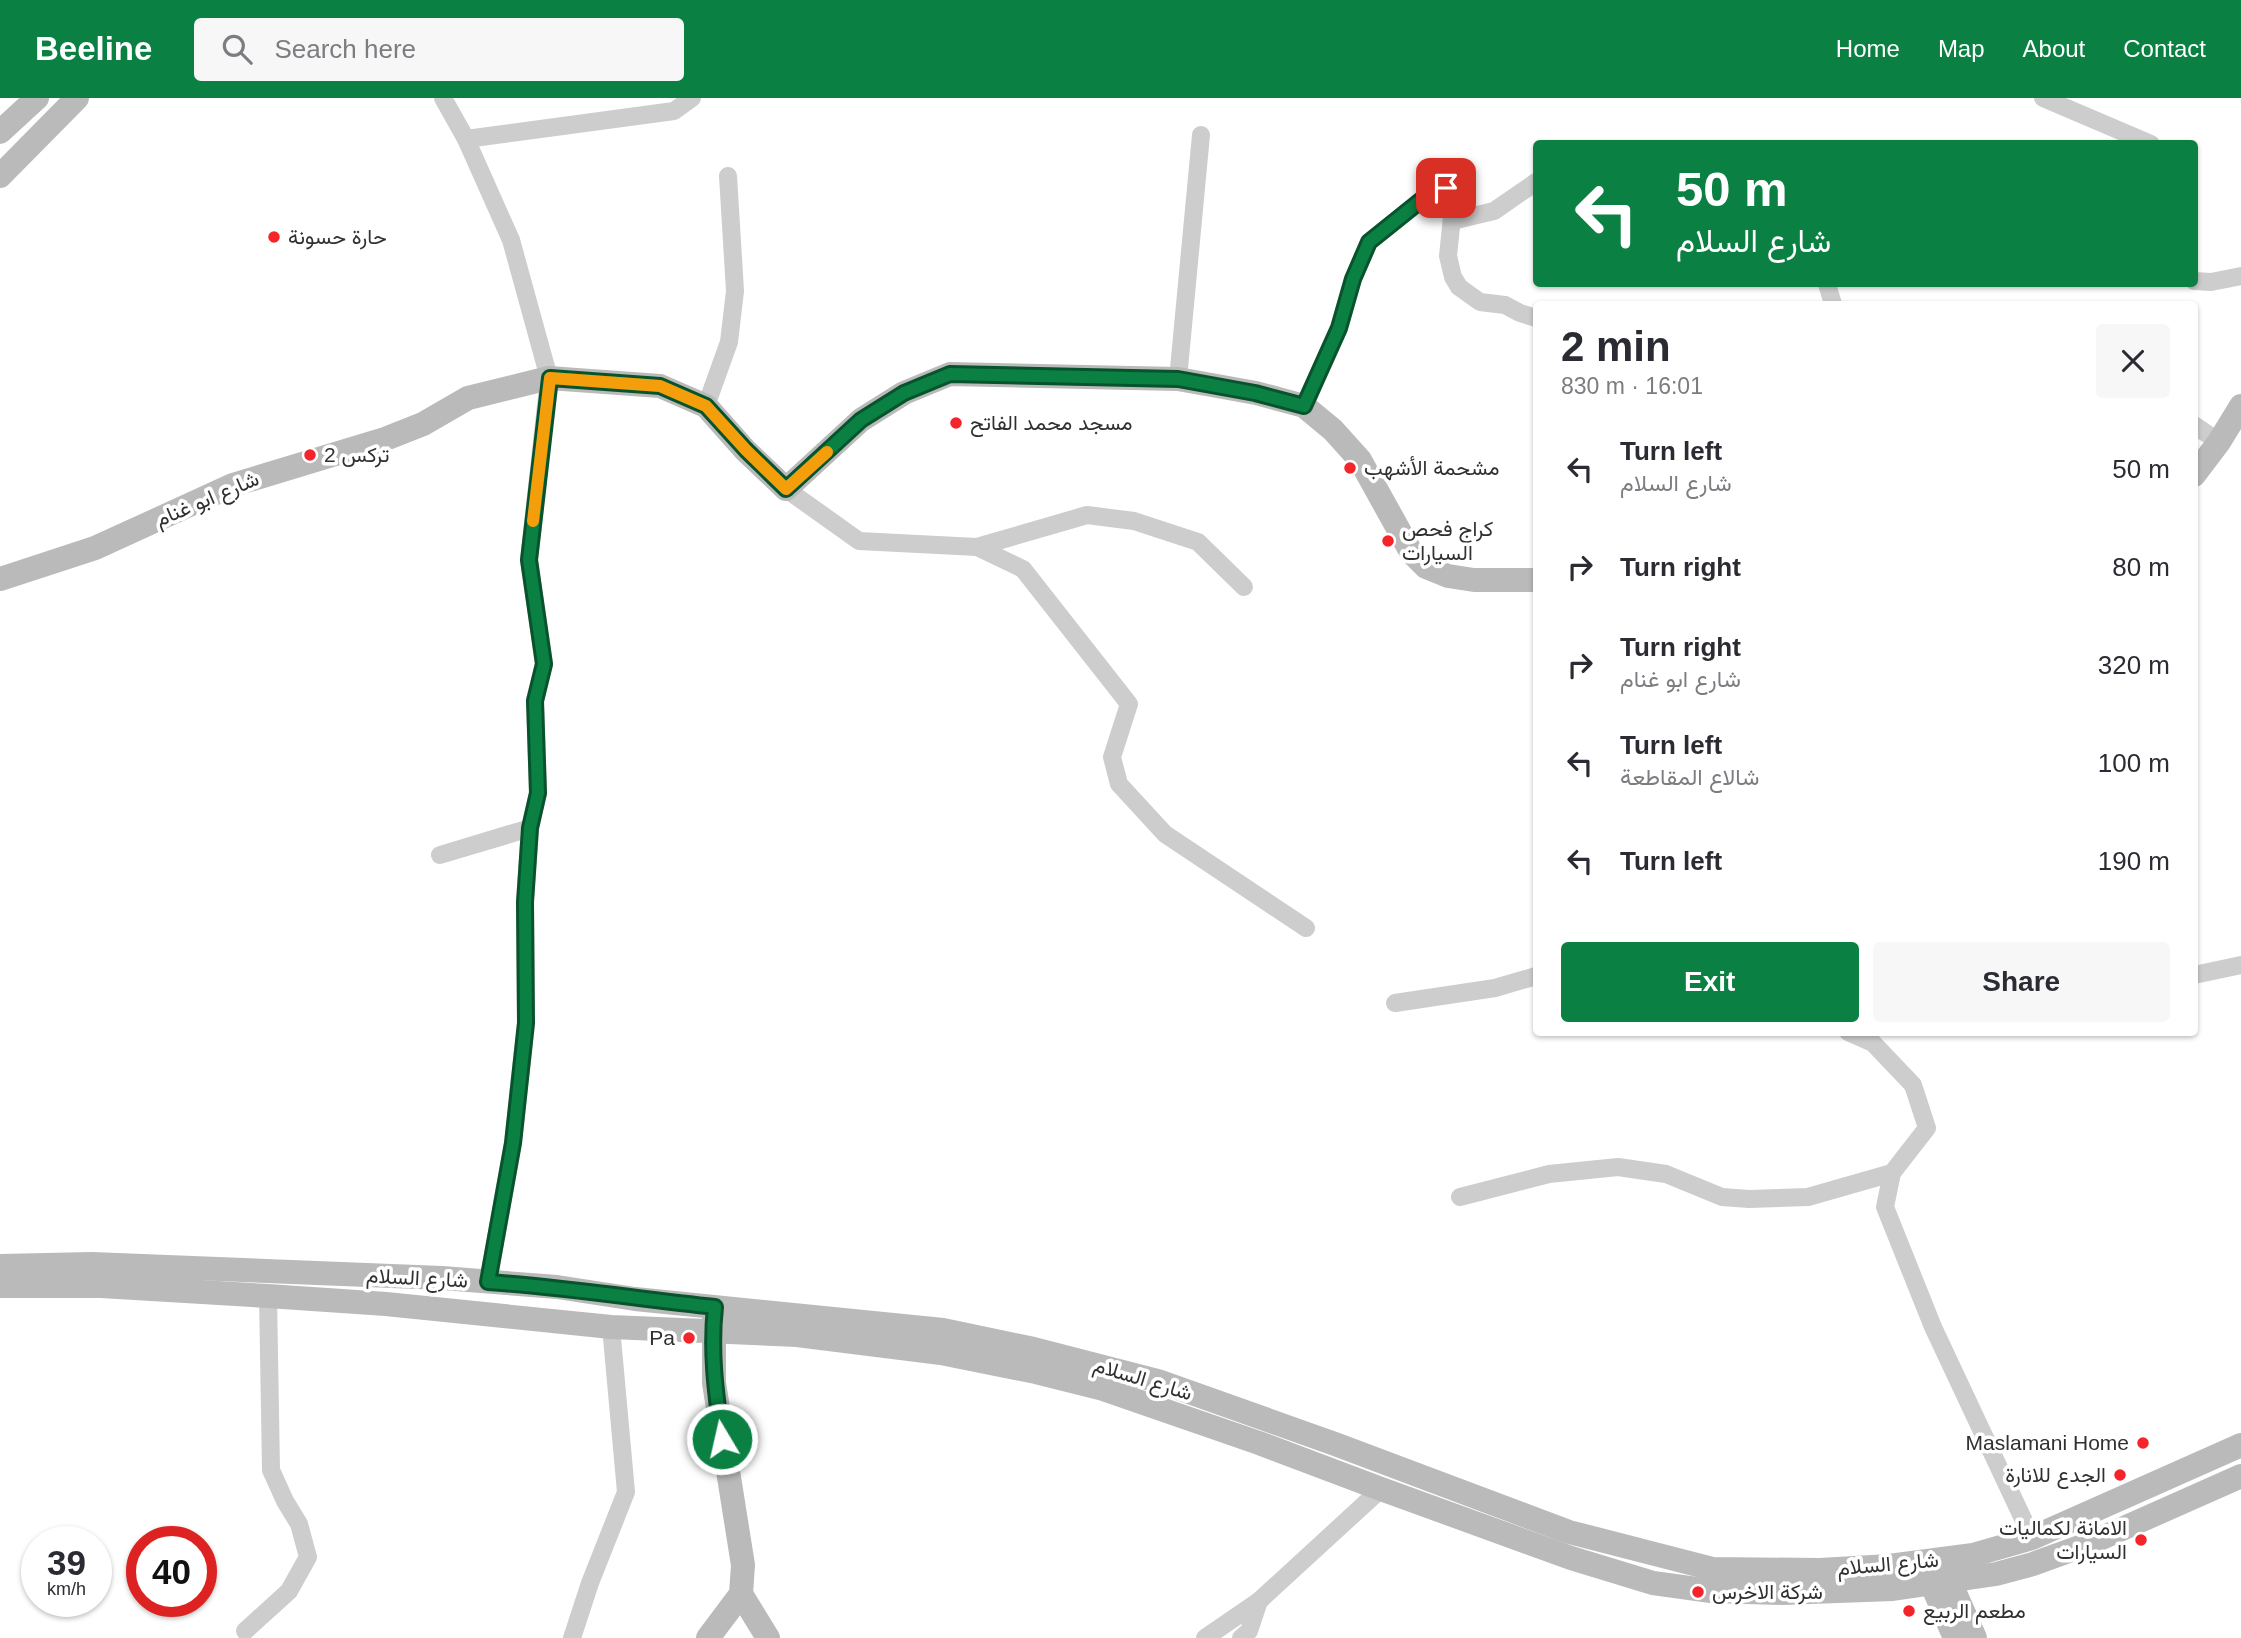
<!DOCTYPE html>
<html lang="en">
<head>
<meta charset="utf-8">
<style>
	:root { --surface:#fff; --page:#f7f7f7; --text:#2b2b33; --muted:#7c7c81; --accent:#0b8043 }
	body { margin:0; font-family:Arial,Vazirmatn,sans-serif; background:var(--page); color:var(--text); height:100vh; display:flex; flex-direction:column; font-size:26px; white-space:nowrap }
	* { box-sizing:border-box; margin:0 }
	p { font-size:23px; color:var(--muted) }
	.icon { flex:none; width:38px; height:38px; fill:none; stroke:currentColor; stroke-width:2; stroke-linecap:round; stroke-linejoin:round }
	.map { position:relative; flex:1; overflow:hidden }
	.drawer { position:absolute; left:1533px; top:203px; width:665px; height:735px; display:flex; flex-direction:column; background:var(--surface); border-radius:7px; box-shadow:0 2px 5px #0004 }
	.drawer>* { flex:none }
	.hud { position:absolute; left:1533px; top:42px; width:665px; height:147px; border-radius:7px; box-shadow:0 2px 5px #0004; background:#0b8043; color:#fff; overflow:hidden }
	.speed { position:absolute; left:21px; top:1428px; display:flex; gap:14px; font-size:35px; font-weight:700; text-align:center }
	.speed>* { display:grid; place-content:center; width:91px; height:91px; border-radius:50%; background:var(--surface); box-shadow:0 2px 5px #0004; line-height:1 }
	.speed small { font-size:18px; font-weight:400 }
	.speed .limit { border:10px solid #d22; background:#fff; color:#111 }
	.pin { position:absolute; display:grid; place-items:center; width:60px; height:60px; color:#fff; margin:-30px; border-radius:14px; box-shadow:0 4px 10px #0006 }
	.me { position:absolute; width:77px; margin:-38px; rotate:351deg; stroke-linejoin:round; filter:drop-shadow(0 0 5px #0008) }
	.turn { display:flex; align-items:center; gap:24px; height:147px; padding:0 28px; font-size:32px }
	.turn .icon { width:91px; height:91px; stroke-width:2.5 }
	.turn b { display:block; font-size:49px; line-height:60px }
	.round { display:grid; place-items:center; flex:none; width:74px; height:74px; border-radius:7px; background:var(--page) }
	.summary { display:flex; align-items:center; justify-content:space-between; height:119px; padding:0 28px }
	h1 { font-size:42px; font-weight:700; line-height:52px }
	.button { display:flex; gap:14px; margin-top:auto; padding:14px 28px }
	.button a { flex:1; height:80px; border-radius:7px; background:var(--accent); color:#fff; font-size:28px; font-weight:700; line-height:80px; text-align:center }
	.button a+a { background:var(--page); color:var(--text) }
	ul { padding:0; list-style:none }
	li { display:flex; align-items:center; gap:21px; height:98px; padding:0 28px }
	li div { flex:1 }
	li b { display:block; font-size:26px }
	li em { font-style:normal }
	header { display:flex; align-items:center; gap:42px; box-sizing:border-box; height:98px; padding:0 35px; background:var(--accent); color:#fff }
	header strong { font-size:33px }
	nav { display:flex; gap:38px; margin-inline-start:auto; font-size:24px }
	.search { width:490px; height:63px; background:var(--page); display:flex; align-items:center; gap:18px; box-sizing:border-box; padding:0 24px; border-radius:7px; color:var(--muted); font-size:26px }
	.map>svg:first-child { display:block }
</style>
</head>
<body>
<header>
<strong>Beeline</strong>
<div class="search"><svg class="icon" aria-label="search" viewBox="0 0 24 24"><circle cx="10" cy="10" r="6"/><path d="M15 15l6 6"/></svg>Search here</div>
<nav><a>Home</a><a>Map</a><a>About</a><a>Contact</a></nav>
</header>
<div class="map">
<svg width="2241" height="1540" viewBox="0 0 2241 1540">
	<rect width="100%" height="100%" fill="#fff"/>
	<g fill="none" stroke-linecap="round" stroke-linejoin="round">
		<g stroke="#cdcdcd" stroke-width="18">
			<path d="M 443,0 L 466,41 L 511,142 L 549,280 L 529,462 L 544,566 L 535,602 L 538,695 L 530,730 L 525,804 L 526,925 L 513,1045 L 488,1184"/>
			<path d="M 2043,0 L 2151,46"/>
			<path d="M 466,41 L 674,13 L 692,0"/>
			<path d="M 1452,123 L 1494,113 L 1536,84"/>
			<path d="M 2194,183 L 2211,184 L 2241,178"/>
			<path d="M 1827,186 L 1833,206"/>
			<path d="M 1178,281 L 1201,37"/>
			<path d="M 706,308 L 729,244 L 735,193 L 728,78"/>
			<path d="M 1304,308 L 1339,230 L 1353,181 L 1369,144 L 1437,90 L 1448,91 L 1454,100 L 1448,158 L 1453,179 L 1459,189 L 1480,204 L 1505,207 L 1520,215 L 1536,220"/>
			<path d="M 2194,327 L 2219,344"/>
			<path d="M 786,391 L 859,443 L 977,449 L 1023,471 L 1129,606 L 1112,659 L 1119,686 L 1165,736 L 1306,830"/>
			<path d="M 977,449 L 1087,417 L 1134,423 L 1198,444 L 1244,489"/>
			<path d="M 440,757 L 530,730"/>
			<path d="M 2194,877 L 2241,867"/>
			<path d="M 1395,905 L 1495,890 L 1536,878"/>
			<path d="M 1848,934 L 1873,945 L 1913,987 L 1927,1030 L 1892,1075 L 1885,1109 L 1933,1229 L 2032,1440"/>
			<path d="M 1460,1099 L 1549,1076 L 1618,1069 L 1666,1076 L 1722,1099 L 1749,1101 L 1808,1099 L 1892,1075"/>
			<path d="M 245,1533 L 289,1493 L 308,1459 L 299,1426 L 285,1403 L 271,1372 L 268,1198"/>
			<path d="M 572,1540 L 590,1485 L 626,1394 L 611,1229"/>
			<path d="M 1205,1540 L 1259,1503 L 1381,1391"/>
			<path d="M 1241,1540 L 1249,1533 L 1259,1503"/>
		</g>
		<g stroke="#bababa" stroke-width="24">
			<path d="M 0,34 L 37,0"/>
			<path d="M 0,78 L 77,0"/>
			<path d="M 2194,377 L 2219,344 L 2241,308"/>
			<path d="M 0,481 L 95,450 L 233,387 L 385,341 L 423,326 L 468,300 L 549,280 L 660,288 L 706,308 L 745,352 L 786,391 L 861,322 L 904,295 L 950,276 L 1178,281 L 1256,295 L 1304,308 L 1333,332 L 1360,362 L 1411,454 L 1426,469 L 1448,478 L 1474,482 L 1536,482"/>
			<path d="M 0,1168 L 92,1166 L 442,1180 L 557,1189 L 635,1201 L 943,1232 L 1034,1251 L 1158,1283 L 1335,1346 L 1569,1434 L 1713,1471 L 1820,1472 L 1889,1468 L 1973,1457 L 2032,1440 L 2241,1347"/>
			<path d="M 0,1188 L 101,1188 L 268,1198 L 386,1206 L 611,1229 L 797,1237 L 941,1255 L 1036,1274 L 1100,1290 L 1259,1345 L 1381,1391 L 1571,1460 L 1653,1485 L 1711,1493 L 1783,1495 L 1893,1491 L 1996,1476 L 2033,1466 L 2088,1446 L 2241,1378"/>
			<path d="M 1932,1471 L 1932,1487 L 1955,1540"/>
			<path d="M 1939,1472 L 1950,1484 L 1975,1540"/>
			<path d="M 741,1496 L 768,1540"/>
			<path d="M 708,1540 L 741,1496 L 743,1467 L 714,1285 L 714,1218"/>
		</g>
	</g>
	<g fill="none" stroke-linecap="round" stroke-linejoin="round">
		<g stroke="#07532c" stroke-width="18">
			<path id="route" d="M 722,1341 C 716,1296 710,1254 715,1209 C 639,1201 564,1189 488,1184 L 513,1045 L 526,925 L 525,804 L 530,730 L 538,695 L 535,603 L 544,566 L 529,462 L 550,280 L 660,288 L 706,308 L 746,352 L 786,391 L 861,322 L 904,295 L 950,276 L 1178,281 L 1255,295 L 1304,308 L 1339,230 L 1353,181 L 1369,144 L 1435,91 L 1446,90"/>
		</g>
		<use href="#route" stroke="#0b8043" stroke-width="12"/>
		<path stroke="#f59e0b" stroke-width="12" d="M 533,423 L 550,280 L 660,288 L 706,308 L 746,352 L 786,391 L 827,354"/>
	</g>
	<g fill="#f4242a" stroke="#fff" stroke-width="2.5">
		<circle cx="274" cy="139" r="7"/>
		<circle cx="956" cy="325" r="7"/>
		<circle cx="310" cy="357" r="7"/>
		<circle cx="1350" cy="370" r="7"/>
		<circle cx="1388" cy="443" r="7"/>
		<circle cx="689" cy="1240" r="7"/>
		<circle cx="2143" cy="1345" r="7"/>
		<circle cx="2120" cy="1377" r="7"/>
		<circle cx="2141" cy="1442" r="7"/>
		<circle cx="1698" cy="1494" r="7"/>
		<circle cx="1909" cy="1513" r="7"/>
	</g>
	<g text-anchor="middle" stroke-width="7" stroke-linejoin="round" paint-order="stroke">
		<g font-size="21" fill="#303030" stroke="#fff" text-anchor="start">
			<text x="288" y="146">حارة حسونة</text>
			<text x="970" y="332">مسجد محمد الفاتح</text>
			<text x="324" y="364">تركس 2</text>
			<text x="1364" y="377">مشحمة الأشهب</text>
			<text x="1402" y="438">كراج فحص<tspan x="1402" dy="24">السيارات</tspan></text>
			<text x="675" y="1247" text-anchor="end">Pa</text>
			<text x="2129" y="1352" text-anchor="end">Maslamani Home</text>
			<text x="2106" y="1384" text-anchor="end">الجدع للانارة</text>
			<text x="2127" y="1437" text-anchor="end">الامانة لكماليات<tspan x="2127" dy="24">السيارات</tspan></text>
			<text x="1712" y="1501">شركة الاخرس</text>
			<text x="1923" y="1520">مطعم الربيع</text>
		</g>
		<g font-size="21" fill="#303030" stroke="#fff">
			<text transform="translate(207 401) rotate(-23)" y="7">شارع ابو غنام</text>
			<text transform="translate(417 1180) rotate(3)" y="7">شارع السلام</text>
			<text transform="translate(1143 1281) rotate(17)" y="7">شارع السلام</text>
			<text transform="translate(1888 1466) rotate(-5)" y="7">شارع السلام</text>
		</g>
	</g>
</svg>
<div class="speed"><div>39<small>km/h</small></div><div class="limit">40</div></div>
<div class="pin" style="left:1446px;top:90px;background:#d93025"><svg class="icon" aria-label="arrive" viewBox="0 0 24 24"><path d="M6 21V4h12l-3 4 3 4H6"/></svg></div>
<svg class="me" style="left:722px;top:1341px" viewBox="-20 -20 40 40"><circle r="17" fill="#0b8043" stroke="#fff" stroke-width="3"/><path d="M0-11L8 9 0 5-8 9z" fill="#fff"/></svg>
<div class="hud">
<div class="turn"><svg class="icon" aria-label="left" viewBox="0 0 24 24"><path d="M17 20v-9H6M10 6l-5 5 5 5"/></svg><div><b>50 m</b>شارع السلام</div></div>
</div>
<section class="drawer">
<div class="summary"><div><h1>2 min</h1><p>830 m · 16:01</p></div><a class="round"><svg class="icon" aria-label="close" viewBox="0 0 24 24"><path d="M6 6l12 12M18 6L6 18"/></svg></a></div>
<ul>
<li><svg class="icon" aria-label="left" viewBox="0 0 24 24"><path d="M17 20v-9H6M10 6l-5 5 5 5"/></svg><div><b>Turn left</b><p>شارع السلام</p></div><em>50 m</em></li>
<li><svg class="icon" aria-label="right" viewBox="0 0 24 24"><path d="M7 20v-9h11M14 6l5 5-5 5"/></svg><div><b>Turn right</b></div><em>80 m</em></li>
<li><svg class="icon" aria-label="right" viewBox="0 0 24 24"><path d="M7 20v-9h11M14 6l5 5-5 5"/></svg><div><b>Turn right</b><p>شارع ابو غنام</p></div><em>320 m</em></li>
<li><svg class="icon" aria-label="left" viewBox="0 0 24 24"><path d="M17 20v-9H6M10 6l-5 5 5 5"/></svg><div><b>Turn left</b><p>شالاع المقاطعة</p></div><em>100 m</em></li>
<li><svg class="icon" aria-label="left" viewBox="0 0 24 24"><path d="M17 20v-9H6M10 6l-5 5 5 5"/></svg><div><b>Turn left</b></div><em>190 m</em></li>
</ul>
<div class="button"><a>Exit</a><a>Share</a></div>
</section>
</div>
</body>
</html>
